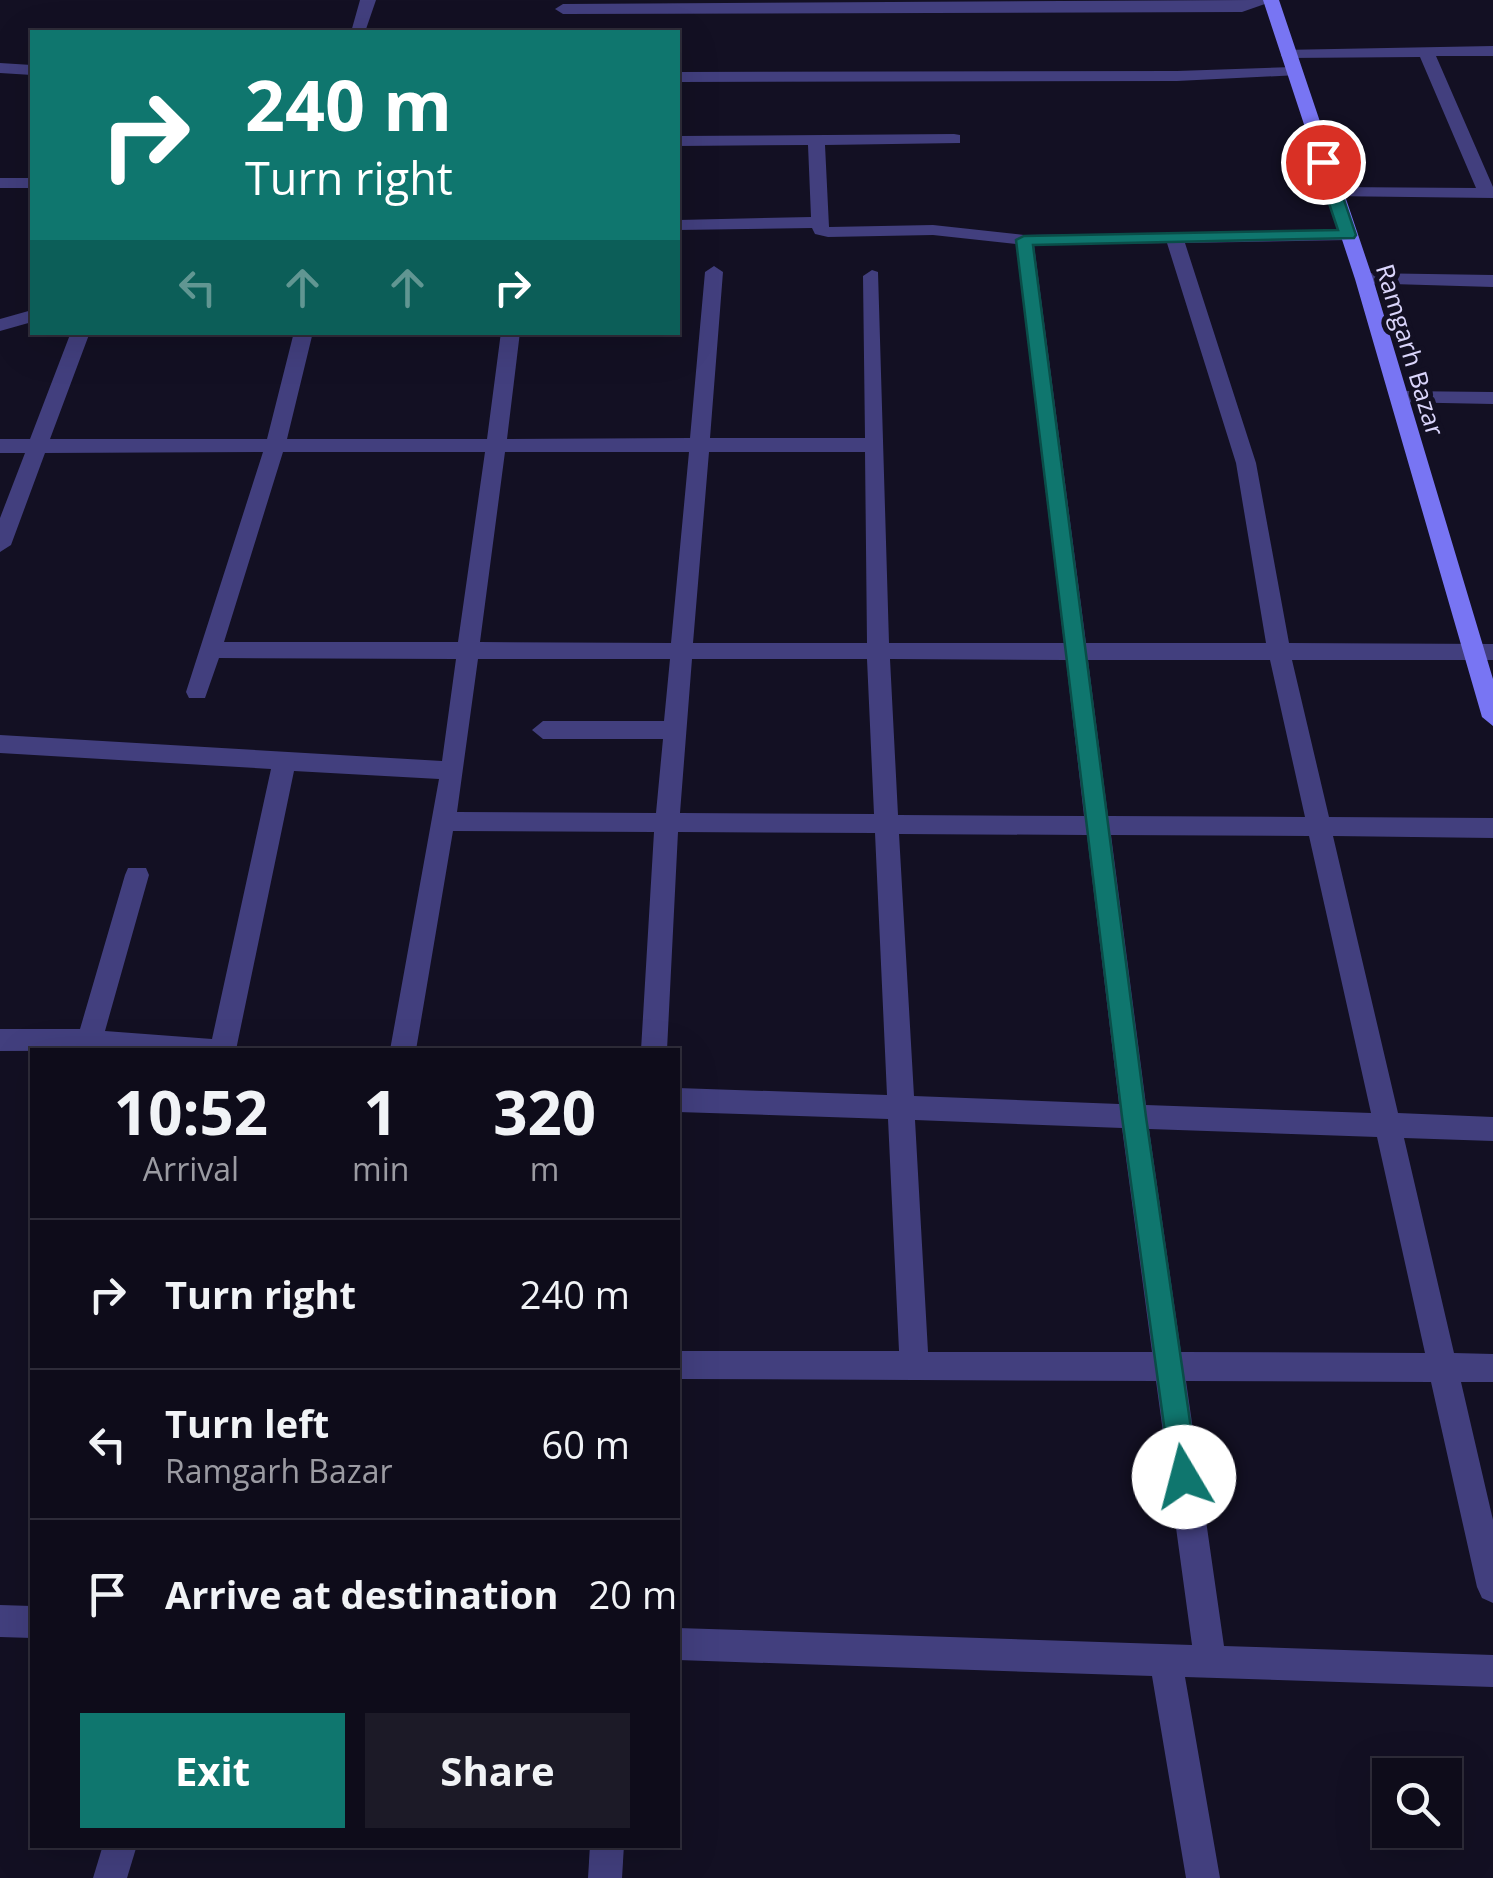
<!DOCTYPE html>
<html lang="en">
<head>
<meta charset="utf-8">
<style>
	:root { --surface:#0e0c1a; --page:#1c1a27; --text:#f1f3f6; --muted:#9b9ba2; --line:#2e2c39; --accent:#0f766e }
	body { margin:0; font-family:"Open Sans",sans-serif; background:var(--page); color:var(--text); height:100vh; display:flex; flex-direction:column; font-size:38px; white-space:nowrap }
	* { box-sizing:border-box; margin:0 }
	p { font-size:32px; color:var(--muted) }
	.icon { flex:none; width:55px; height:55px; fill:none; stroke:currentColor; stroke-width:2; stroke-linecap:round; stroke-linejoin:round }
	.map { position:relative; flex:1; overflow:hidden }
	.sheet { position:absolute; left:30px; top:1048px; width:650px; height:800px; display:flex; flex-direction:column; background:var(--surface); border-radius:0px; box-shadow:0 10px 40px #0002,0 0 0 2px var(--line) }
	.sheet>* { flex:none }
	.hud { position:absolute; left:30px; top:30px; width:650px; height:305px; border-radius:0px; box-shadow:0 10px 40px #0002,0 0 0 2px var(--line); background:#0f766e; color:#fff; overflow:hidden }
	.tools { position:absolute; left:1372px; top:1758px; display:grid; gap:20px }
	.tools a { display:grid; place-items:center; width:90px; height:90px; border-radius:0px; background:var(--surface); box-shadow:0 10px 40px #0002,0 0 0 2px var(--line); font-size:50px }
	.pin { position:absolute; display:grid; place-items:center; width:85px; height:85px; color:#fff; margin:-42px; border:5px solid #fff; border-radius:50%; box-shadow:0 2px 10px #0007 }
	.me { position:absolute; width:110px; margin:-55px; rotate:352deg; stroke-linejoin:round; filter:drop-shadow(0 0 8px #0008) }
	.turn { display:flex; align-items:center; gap:35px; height:210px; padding:0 50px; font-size:45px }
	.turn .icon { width:130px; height:130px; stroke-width:2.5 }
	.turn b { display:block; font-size:70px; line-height:85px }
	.lanes { display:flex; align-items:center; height:95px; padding:0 50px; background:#0003; justify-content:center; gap:50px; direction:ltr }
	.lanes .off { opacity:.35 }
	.eta { display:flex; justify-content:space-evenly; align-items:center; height:170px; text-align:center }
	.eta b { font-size:60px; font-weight:700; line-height:70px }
	.button { display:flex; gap:20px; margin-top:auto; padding:20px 50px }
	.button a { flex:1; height:115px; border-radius:0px; background:var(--accent); color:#fff; font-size:40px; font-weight:700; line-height:115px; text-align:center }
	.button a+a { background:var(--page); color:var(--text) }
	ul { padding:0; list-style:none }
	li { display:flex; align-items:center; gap:30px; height:150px; padding:0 50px; border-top:2px solid var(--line) }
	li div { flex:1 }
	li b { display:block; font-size:38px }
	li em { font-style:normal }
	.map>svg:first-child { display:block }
</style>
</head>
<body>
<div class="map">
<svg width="1493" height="1878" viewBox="0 0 1493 1878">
	<rect width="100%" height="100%" fill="#131023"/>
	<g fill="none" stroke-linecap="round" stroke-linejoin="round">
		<g fill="#423f7e" fill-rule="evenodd">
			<path d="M 360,0 L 376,0 L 365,32 L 351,32 Z"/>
			<path d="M 1250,0 L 1276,0 L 1242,12 L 563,14 L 555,9 L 563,4 Z"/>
			<path d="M 1493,46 L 1493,56 L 1436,56 L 1493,187 L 1493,198 L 1327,196 L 1327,188 L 1333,187 L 1476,188 L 1420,57 L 1287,58 L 1281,56 L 1281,50 Z"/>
			<path d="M 0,63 L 32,65 L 32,75 L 0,73 Z"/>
			<path d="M 1293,67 L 1301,72 L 1299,75 L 1177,81 L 678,82 L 678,72 L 1177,71 Z"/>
			<path d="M 954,134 L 960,135 L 960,143 L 825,145 L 829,227 L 933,225 L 1024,235 L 1354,231 L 1354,239 L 1348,240 L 1185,243 L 1256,463 L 1289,643 L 1493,644 L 1493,660 L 1292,660 L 1329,817 L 1493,818 L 1493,838 L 1333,836 L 1398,1113 L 1493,1117 L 1493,1141 L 1404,1138 L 1454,1353 L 1493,1354 L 1493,1382 L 1461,1382 L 1493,1520 L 1493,1603 L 1482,1598 L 1477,1587 L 1431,1382 L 1186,1381 L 1224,1646 L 1493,1655 L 1493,1687 L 1185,1677 L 1220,1878 L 1186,1878 L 1152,1676 L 678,1660 L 678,1628 L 1192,1645 L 1156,1381 L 678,1379 L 678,1351 L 899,1351 L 888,1119 L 678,1112 L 678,1088 L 887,1095 L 875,833 L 678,832 L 667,1050 L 641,1050 L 654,832 L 453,831 L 416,1050 L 390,1050 L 439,779 L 294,771 L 236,1050 L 0,1051 L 0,1029 L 80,1029 L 125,875 L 128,868 L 146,868 L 149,875 L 105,1031 L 212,1039 L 271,769 L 0,753 L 0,735 L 442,761 L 456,659 L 219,658 L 205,698 L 189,698 L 186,692 L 263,452 L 45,453 L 11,545 L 0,552 L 0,518 L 25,453 L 0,453 L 0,439 L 30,439 L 71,332 L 90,332 L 50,439 L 267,439 L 294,332 L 313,332 L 287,439 L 487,439 L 501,332 L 520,332 L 507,439 L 690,438 L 705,272 L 714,266 L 723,272 L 710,438 L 865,438 L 863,276 L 872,270 L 878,272 L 889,643 L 1064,643 L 1016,244 L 933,235 L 828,237 L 815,234 L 812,228 L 678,230 L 678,220 L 811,217 L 808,145 L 678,146 L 678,136 ZM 1167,243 L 1236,463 L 1266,643 L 1086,643 L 1034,245 ZM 283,452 L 485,452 L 458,642 L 224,642 ZM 505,452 L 689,452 L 671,643 L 480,642 ZM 709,452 L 865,452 L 867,643 L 693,643 ZM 478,659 L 670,659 L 664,721 L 543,721 L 532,730 L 543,739 L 663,739 L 656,813 L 457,812 ZM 692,659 L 867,659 L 874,814 L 680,813 ZM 890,659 L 1066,660 L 1084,816 L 898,815 ZM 1088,660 L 1270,660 L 1305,817 L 1108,816 ZM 899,834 L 1087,835 L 1119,1104 L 914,1096 ZM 1111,835 L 1309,836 L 1371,1113 L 1146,1105 ZM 915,1120 L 1122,1128 L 1152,1352 L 928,1352 ZM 1149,1129 L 1377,1137 L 1425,1353 L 1181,1352 Z"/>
			<rect x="0" y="178" width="32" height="10"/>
			<path d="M 1364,273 L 1493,275 L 1493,287 L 1358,283 L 1358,275 Z"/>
			<path d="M 32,310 L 32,322 L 0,331 L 0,319 Z"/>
			<path d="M 1399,391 L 1493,392 L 1493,404 L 1392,402 L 1392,392 Z"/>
			<path d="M 0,1605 L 32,1606 L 32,1638 L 0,1637 Z"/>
			<path d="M 103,1845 L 137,1845 L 127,1878 L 93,1878 Z"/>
			<path d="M 590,1845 L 624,1845 L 622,1878 L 588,1878 Z"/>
		</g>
		<path fill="#7875f3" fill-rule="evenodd" d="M 1263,0 L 1279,0 L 1373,279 L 1493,679 L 1493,726 L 1482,717 L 1355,279 Z"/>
	</g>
	<path fill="#0f766e" stroke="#0a4d48" stroke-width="2.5" d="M 1323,158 L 1331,162 L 1356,235 L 1354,238 L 1033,245 L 1146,1117 L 1198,1477 L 1194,1487 L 1184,1491 L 1175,1487 L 1171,1477 L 1122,1117 L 1016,240 L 1024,236 L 1338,230 L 1315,162 Z"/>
	<g text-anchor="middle" stroke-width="10" stroke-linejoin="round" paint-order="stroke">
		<g font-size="25" fill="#dad5fb" stroke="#131023">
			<text transform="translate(1410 350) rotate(73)" y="9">Ramgarh Bazar</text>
		</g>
	</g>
</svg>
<div class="tools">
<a><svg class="icon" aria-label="search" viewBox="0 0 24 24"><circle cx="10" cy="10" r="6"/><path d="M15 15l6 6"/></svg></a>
</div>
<div class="pin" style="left:1323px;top:162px;background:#d93025"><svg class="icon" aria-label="arrive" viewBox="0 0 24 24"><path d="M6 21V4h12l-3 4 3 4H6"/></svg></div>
<svg class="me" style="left:1184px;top:1477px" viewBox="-20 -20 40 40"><circle r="19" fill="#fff"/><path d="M0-13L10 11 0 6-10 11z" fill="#0f766e"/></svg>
<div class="hud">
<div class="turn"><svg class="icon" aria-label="right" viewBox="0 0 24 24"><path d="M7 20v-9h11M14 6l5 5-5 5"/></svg><div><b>240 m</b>Turn right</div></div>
<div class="lanes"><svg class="icon off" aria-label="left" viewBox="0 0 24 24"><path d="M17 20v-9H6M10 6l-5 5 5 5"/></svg><svg class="icon off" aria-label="ahead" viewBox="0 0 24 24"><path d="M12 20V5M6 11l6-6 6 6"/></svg><svg class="icon off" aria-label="ahead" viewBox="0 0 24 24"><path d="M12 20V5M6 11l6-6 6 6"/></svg><svg class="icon" aria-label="right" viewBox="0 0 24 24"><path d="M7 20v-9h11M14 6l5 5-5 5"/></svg></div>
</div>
<section class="sheet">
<div class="eta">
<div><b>10:52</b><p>Arrival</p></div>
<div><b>1</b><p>min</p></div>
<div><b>320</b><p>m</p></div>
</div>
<ul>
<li><svg class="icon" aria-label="right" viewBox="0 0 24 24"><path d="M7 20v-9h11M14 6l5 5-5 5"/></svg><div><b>Turn right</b></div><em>240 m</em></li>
<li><svg class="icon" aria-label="left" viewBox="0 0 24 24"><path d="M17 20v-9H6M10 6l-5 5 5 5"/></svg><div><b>Turn left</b><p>Ramgarh Bazar</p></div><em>60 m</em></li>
<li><svg class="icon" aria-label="arrive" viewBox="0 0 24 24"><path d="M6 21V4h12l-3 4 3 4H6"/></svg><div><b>Arrive at destination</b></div><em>20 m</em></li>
</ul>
<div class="button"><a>Exit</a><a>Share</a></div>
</section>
</div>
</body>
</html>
